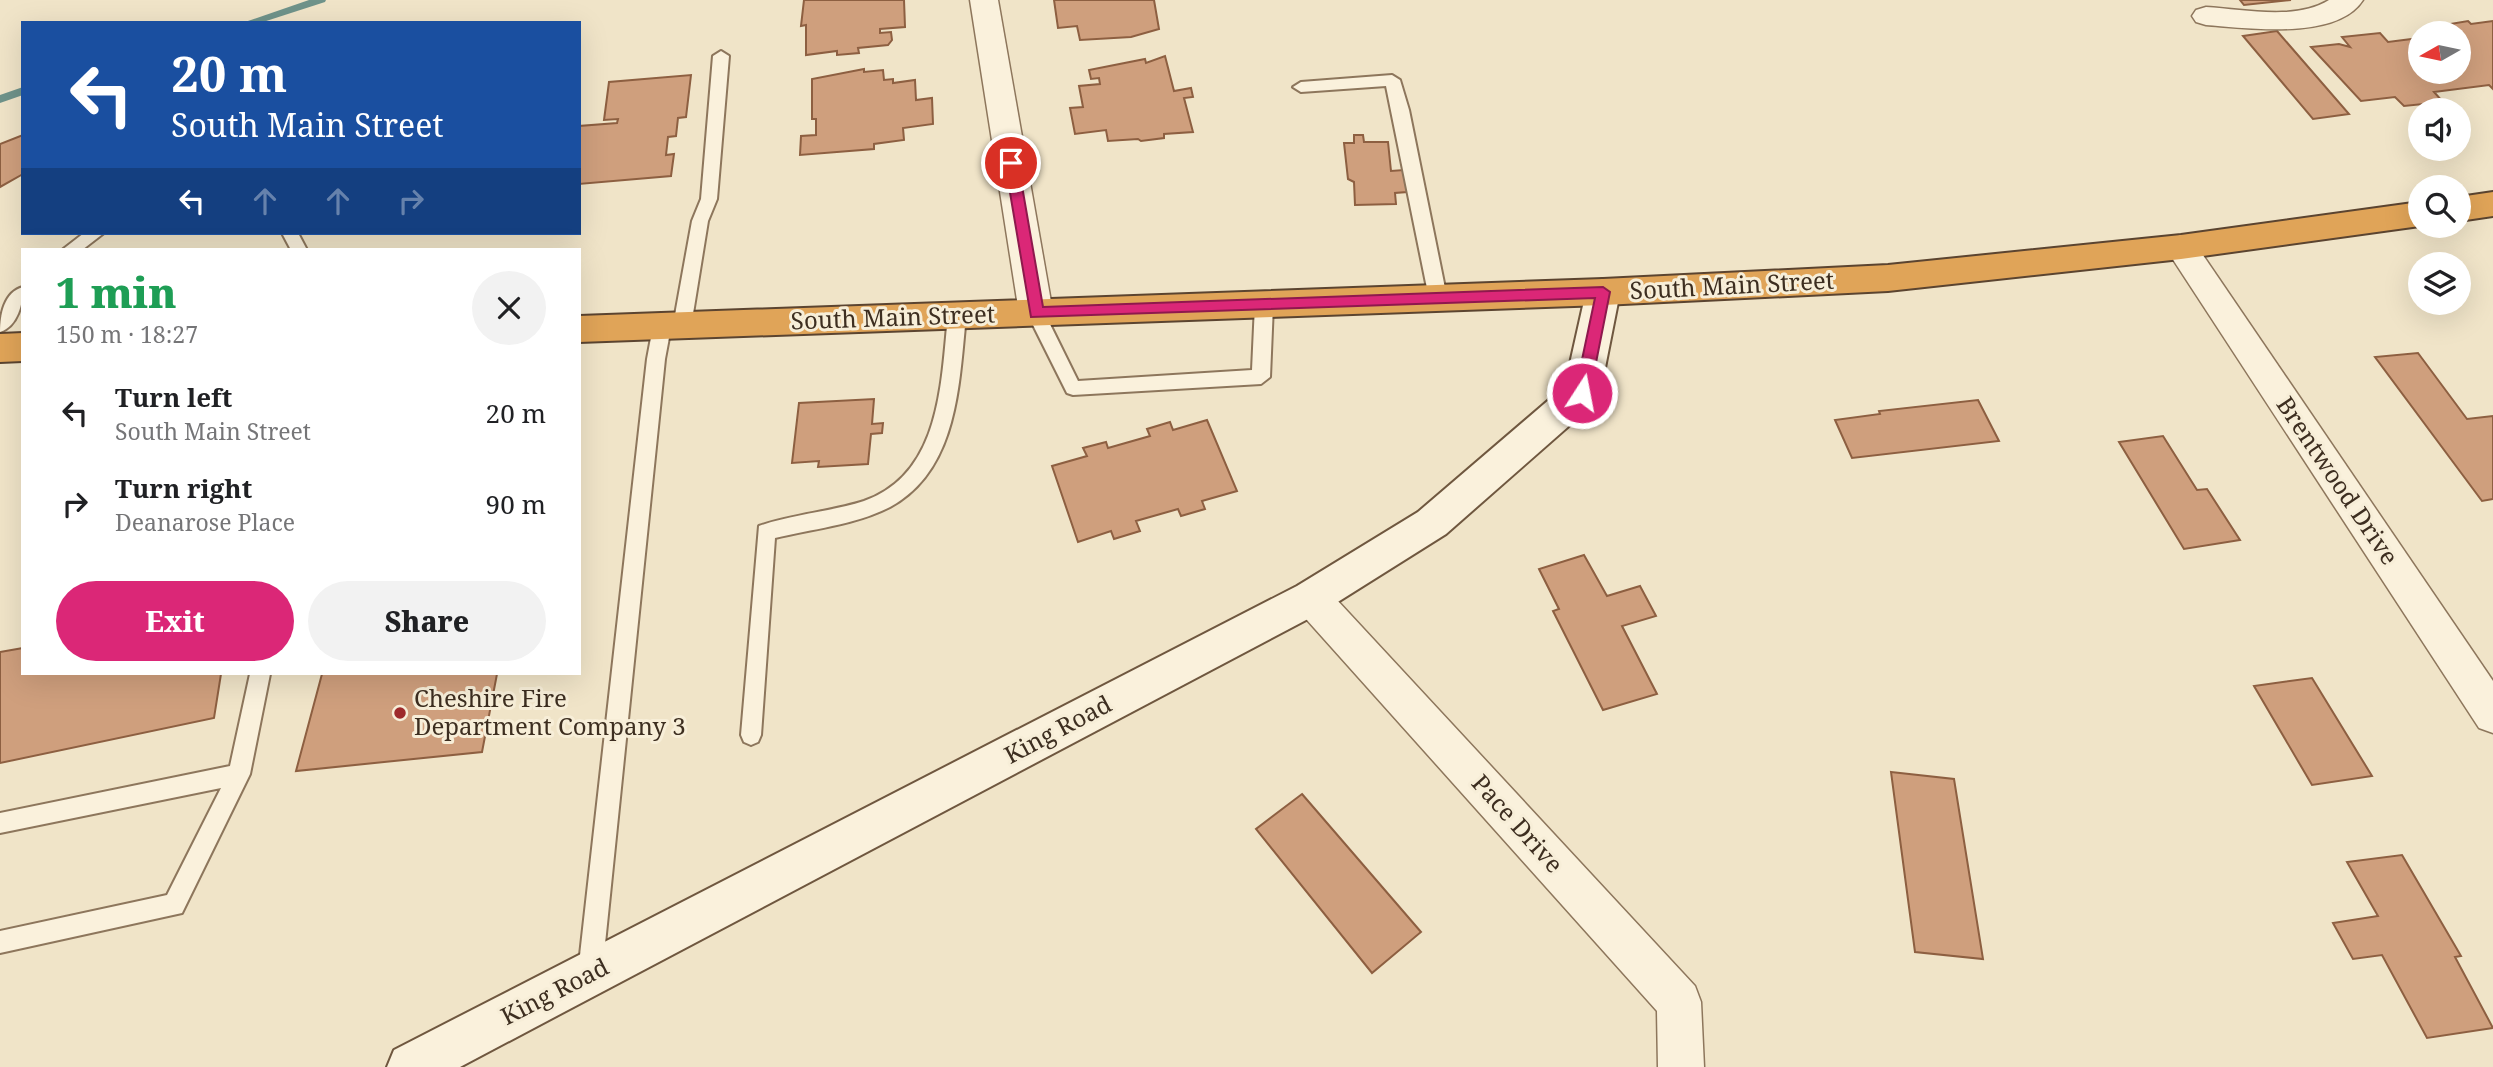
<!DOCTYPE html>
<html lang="en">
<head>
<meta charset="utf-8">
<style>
	:root { --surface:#fff; --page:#f2f2f2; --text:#202124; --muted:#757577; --accent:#db2777 }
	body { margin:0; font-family:"Noto Serif",serif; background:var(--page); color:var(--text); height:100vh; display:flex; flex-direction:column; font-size:26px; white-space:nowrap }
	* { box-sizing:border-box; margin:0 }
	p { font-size:23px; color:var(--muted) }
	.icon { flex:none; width:38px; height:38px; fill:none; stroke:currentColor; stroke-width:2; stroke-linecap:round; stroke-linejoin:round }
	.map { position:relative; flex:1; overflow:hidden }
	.panel { position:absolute; left:21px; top:248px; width:560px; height:427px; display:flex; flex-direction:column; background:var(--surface); border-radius:0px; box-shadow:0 7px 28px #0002 }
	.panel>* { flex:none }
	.guide { position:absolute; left:21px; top:21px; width:560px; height:214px; border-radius:0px; box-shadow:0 7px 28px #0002; background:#1a4fa0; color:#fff; overflow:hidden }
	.needle { width:46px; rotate:261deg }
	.tools { position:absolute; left:2408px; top:21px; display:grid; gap:14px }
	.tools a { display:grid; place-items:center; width:63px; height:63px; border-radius:50%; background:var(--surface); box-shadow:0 7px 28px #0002; font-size:35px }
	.pin { position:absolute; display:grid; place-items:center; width:60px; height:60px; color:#fff; margin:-30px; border:4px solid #fff; border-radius:50%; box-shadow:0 2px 7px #0007 }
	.me { position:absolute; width:77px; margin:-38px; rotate:11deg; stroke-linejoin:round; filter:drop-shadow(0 0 5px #0008) }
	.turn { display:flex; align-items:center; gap:24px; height:147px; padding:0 35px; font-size:32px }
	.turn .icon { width:91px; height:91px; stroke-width:2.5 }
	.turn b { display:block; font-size:49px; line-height:60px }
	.lanes { display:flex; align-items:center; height:66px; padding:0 35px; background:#0003; justify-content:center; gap:35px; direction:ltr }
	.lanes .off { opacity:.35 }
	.round { display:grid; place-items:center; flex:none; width:74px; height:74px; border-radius:37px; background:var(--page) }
	.overview { display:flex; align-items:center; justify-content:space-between; height:119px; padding:0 35px }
	h1 { font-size:42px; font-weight:800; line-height:52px; color:#1e9e55 }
	.action { display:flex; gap:14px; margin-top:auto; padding:14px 35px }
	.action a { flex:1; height:80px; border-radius:42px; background:var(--accent); color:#fff; font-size:28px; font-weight:800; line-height:80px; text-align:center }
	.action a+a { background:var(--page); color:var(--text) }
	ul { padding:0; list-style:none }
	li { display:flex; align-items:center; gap:21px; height:91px; padding:0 35px }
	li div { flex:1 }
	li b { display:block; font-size:26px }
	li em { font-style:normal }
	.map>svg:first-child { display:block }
</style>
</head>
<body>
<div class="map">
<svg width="2493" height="1067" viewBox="0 0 2493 1067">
	<rect width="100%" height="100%" fill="#f0e4c8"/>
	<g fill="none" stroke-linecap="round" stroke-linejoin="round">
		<g fill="#6f938a" fill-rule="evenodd">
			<path d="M 309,0 L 326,0 L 325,2 L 260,23 L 242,23 Z"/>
			<path d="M 23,87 L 23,95 L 0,103 L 0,95 Z"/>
		</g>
	</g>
	<g fill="#cf9f7d" stroke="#8d5f41" stroke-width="2">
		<path d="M 804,0 L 904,0 L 905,27 L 880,29 L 880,33 L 891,32 L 892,40 L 888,45 L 858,48 L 859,53 L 837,55 L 837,51 L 806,55 L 806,25 L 801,26 Z"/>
		<path d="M 1054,0 L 1154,0 L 1159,29 L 1131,37 L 1080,40 L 1077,26 L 1058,28 Z"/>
		<path d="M 2240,0 L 2291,0 L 2244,5 Z"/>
		<path d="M 2468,21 L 2471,24 L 2493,21 L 2493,89 L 2489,85 L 2434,92 L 2443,102 L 2404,106 L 2395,97 L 2361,101 L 2311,47 L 2339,44 L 2350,47 L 2342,37 L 2380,33 L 2388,42 L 2420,38 L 2420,72 L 2459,72 L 2459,33 L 2439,33 L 2433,27 Z"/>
		<path d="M 2277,31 L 2349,114 L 2313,119 L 2243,36 Z"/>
		<path d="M 1165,56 L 1174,91 L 1191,88 L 1193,97 L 1184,98 L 1193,132 L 1164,134 L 1164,138 L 1141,141 L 1138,139 L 1108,141 L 1106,130 L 1075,134 L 1070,108 L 1083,107 L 1079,86 L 1100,84 L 1099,78 L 1091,79 L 1089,70 L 1145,59 L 1146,63 Z"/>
		<path d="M 864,69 L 864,72 L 883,70 L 884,80 L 893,79 L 893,83 L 915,80 L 916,100 L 932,98 L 933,124 L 903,128 L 904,140 L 874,144 L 874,149 L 800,155 L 801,136 L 816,135 L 816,119 L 812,119 L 812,79 Z"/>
		<path d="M 691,75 L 686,117 L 678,118 L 676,136 L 668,137 L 666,155 L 674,154 L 671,176 L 579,184 L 579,126 L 617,123 L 618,119 L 604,120 L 609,82 Z"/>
		<path d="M 23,135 L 23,174 L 0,187 L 0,144 Z"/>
		<path d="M 1354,135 L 1363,135 L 1364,142 L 1388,142 L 1391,171 L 1404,170 L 1407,192 L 1395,193 L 1396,204 L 1355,205 L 1354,182 L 1348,179 L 1344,143 L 1354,143 Z"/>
		<path d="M 2418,353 L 2467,419 L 2493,416 L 2493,499 L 2482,501 L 2375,357 Z"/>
		<path d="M 874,399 L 872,424 L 883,423 L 882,433 L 871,434 L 868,464 L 818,467 L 819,461 L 792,463 L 799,403 Z"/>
		<path d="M 1978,400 L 1999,441 L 1852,458 L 1835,420 L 1880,414 L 1879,411 Z"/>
		<path d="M 1207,420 L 1237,491 L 1202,501 L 1205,509 L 1181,516 L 1178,509 L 1136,521 L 1140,531 L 1114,539 L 1111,531 L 1078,542 L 1052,466 L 1087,456 L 1083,448 L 1106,442 L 1108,448 L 1150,436 L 1147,429 L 1170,422 L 1173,430 Z"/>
		<path d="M 2163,436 L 2197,490 L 2207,489 L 2240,540 L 2184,549 L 2119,442 Z"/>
		<path d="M 1584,555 L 1607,596 L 1640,586 L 1656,616 L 1622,626 L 1657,694 L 1603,710 L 1553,611 L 1559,609 L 1539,569 Z"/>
		<path d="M 23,648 L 23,674 L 221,674 L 214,718 L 0,763 L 0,652 Z"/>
		<path d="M 322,674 L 497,674 L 482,752 L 296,771 Z"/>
		<path d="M 2312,678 L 2372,776 L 2312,785 L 2254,686 Z"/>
		<path d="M 1891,772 L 1954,779 L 1983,959 L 1915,952 Z"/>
		<path d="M 1302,794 L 1421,932 L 1372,973 L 1256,829 Z"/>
		<path d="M 2402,855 L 2461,956 L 2455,957 L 2493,1028 L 2427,1038 L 2382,955 L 2353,959 L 2333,923 L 2378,916 L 2347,862 Z"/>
	</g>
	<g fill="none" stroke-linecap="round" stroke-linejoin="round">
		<g stroke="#8d765c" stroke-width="4">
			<g id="lane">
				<path d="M 721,51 L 729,56 L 717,199 L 708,221 L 691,326 L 682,333 L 673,326 L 692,221 L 701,199 L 713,56 Z"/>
				<path d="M 1392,75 L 1400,80 L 1409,110 L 1447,298 L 1438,305 L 1429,298 L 1386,86 L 1301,92 L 1293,87 L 1301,82 Z"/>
				<path d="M 84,233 L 104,233 L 82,250 L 62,250 Z"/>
				<path d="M 282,233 L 298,233 L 307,250 L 291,250 Z"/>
				<path d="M 23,287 C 23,303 18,326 0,332 C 0,315 4,292 23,287 Z"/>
				<path d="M 1264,298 L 1273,305 L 1270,377 L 1261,384 L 1073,395 L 1067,393 L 1027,313 L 1030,308 L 1042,308 L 1078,381 L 1252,370 L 1255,305 Z"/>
				<path d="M 957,309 L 966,316 C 959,384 958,470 890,507 C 855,525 812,529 775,538 L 761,735 L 758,742 L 751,745 L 744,742 L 741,735 L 759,526 C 793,514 830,512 864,501 C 941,474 941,383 948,316 Z"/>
				<path d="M 662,320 L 671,327 L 665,359 L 602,973 L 598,981 L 590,985 L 582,981 L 578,973 L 647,359 L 653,327 Z"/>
				<path d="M 250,674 L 270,674 L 250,774 L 182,913 L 0,953 L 0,931 L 167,895 L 221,788 L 0,833 L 0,813 L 230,766 Z"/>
			</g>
		</g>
		<g stroke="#8d765c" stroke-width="3">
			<g id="street">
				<path d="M 970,0 L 998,0 L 1053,313 L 1048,322 L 1036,326 L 1024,322 L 1019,313 Z"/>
				<path d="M 2329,0 L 2363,0 C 2337,41 2247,28 2206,25 L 2196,22 L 2192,16 L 2196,10 L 2206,7 C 2243,9 2295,21 2329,0 Z"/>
				<path d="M 2181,235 L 2192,239 L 2493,681 L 2493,733 L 2479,728 L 2170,255 L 2165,247 L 2170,239 Z"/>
				<path d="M 1311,582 L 1324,586 L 1695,986 L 1701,1002 L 1704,1067 L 1658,1067 L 1657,1011 L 1298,610 L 1292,598 L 1298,586 Z"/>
			</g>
		</g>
		<g stroke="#6f573f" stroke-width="4">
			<path id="secondary" d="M 1603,279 L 1615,283 L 1620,292 L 1600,393 L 1595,403 L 1446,534 L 1325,610 L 460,1067 L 387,1067 L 394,1050 L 1297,586 L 1418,512 L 1565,386 L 1586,292 L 1591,283 Z"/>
		</g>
		<g stroke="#5b4430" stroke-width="4">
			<g id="highway">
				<path d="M 2493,192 L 2493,216 L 2459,221 L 2459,197 Z"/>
				<path d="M 2420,202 L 2420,226 L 2181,259 L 1888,291 L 1603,305 L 579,342 L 579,316 L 1603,279 L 1888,265 L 2181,235 Z"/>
				<path d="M 23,333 L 23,361 L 0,362 L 0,334 Z"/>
			</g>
		</g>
		<use href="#lane" fill="#faf1dc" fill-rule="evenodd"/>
		<use href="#street" fill="#faf1dc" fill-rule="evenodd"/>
		<use href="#secondary" fill="#faf1dc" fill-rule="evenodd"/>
		<use href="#highway" fill="#e0a458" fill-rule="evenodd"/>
	</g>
	<path fill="#db2777" stroke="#8e194d" stroke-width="2" d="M 1011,159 L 1018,163 L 1043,307 L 1603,287 L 1610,292 L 1590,393 L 1582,399 L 1575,393 L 1595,298 L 1031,317 L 1005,163 Z"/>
	<circle fill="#9e2a2b" stroke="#f7eed8" stroke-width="2.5" cx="400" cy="713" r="7"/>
	<g text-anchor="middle" stroke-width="6" stroke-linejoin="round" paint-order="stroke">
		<g font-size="24" fill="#3d2e20" stroke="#f7eed8">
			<text transform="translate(1732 286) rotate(-3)" y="8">South Main Street</text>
			<text transform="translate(893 318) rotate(-2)" y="8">South Main Street</text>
			<text transform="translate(2337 481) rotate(56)" y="8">Brentwood Drive</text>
			<text transform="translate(1058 730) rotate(-28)" y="8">King Road</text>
			<text transform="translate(1517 824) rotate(48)" y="8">Pace Drive</text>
			<text transform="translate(555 992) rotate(-27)" y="8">King Road</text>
		</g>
		<g font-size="24" fill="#3d2e20" stroke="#f7eed8" text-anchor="start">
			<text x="414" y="707">Cheshire Fire<tspan x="414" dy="28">Department Company 3</tspan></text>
		</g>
	</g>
</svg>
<div class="tools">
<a><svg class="needle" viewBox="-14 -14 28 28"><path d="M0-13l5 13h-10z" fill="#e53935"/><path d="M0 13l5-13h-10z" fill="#757577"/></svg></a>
<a><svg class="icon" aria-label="sound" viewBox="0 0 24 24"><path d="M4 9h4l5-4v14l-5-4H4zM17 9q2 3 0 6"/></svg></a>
<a><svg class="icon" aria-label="search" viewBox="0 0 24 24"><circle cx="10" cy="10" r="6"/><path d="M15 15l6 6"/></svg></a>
<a><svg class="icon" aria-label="layers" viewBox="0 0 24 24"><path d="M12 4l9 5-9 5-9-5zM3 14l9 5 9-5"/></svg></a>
</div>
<div class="pin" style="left:1011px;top:163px;background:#d93025"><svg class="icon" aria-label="arrive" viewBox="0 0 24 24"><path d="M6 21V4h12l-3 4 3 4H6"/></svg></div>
<svg class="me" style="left:1582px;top:393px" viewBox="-20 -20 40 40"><circle r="17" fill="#db2777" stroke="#fff" stroke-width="3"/><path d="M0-11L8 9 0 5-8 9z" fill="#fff"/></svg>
<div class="guide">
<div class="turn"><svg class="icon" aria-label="left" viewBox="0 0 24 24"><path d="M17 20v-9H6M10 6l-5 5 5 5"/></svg><div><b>20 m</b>South Main Street</div></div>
<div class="lanes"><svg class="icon" aria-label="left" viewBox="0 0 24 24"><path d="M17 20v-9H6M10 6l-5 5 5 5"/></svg><svg class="icon off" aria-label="ahead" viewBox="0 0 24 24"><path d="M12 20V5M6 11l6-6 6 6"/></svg><svg class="icon off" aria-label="ahead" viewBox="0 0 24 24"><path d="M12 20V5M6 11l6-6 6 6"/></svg><svg class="icon off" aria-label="right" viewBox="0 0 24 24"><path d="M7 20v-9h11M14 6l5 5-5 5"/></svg></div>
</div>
<section class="panel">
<div class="overview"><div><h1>1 min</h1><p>150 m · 18:27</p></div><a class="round"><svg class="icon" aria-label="close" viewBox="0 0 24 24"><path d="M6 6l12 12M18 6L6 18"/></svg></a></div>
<ul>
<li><svg class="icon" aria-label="left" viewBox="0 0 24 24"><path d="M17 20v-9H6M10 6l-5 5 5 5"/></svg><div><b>Turn left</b><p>South Main Street</p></div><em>20 m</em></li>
<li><svg class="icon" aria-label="right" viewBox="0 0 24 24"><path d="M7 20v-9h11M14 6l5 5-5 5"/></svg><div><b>Turn right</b><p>Deanarose Place</p></div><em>90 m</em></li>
</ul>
<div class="action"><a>Exit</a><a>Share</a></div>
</section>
</div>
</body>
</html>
